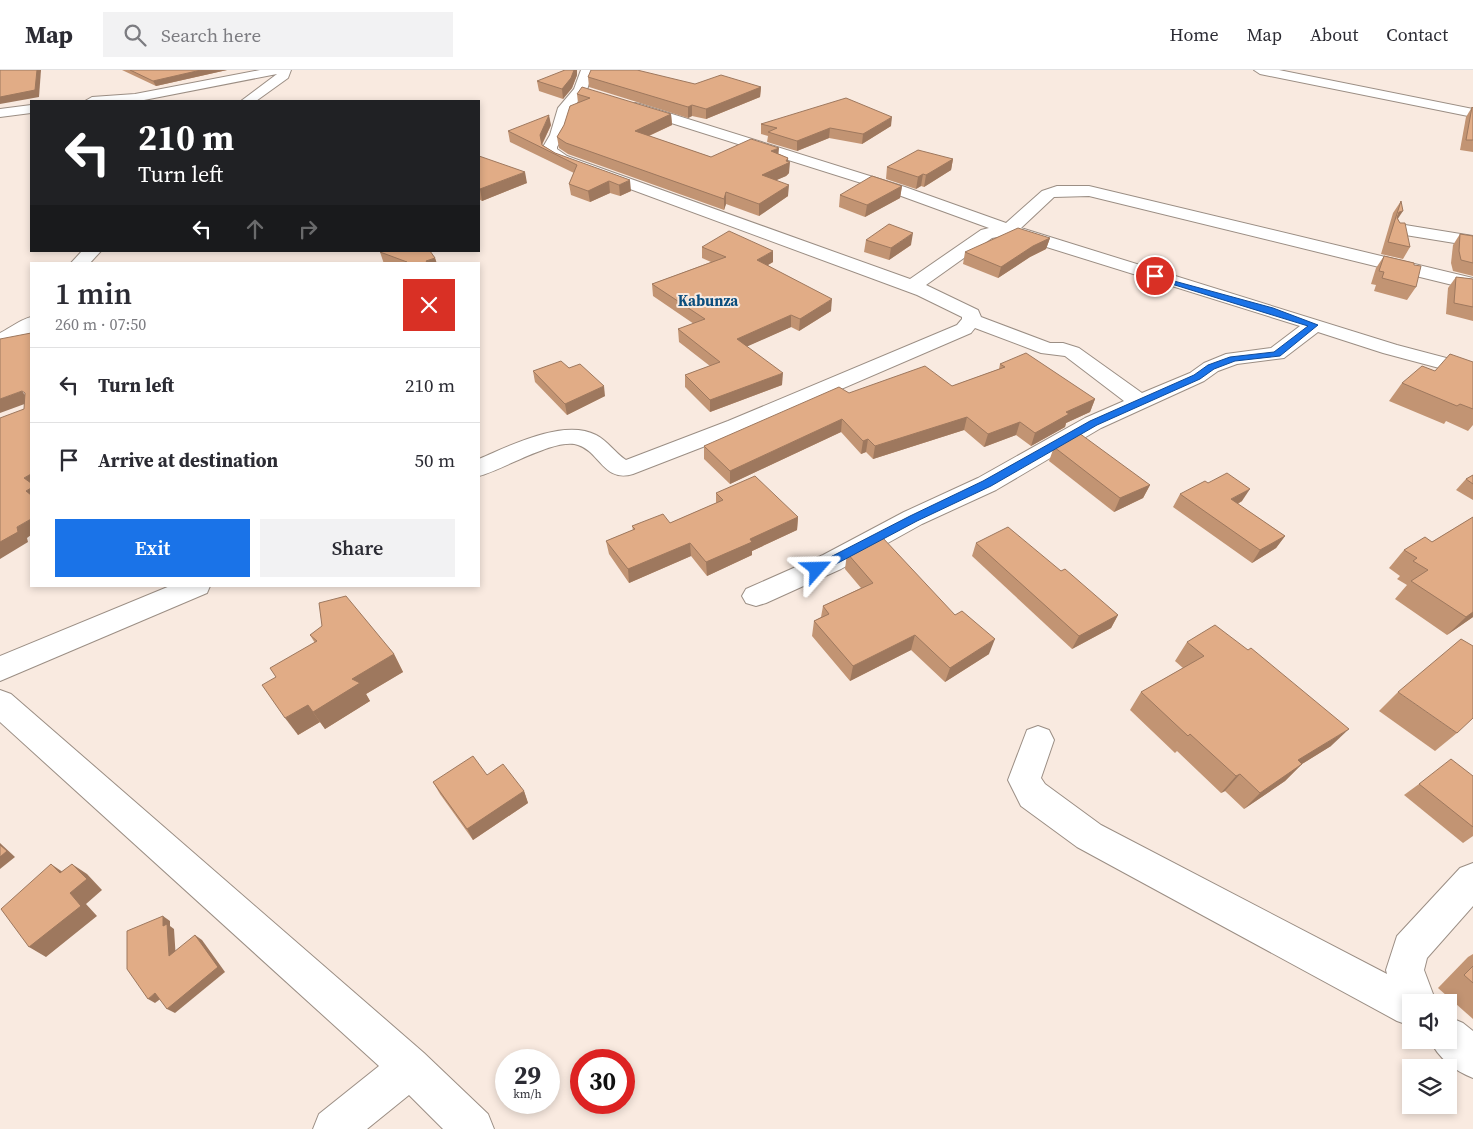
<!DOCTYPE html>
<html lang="en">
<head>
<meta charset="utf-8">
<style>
	:root { --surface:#fff; --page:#f2f2f3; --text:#2b2b33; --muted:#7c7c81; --line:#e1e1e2; --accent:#1a73e8 }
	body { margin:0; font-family:"Source Serif 4",serif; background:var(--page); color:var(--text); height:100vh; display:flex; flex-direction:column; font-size:19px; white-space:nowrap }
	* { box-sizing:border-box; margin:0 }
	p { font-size:16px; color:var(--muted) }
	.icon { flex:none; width:28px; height:28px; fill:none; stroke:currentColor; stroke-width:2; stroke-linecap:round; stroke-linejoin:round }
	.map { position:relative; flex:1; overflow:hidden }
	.details { position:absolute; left:30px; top:192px; width:450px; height:325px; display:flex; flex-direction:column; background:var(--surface); border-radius:0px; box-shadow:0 2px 8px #0003 }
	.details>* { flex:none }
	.top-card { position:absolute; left:30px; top:30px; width:450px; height:152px; border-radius:0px; box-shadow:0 2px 8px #0003; background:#202124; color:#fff; overflow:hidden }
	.controls { position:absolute; left:1402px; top:924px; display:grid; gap:10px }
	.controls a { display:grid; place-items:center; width:55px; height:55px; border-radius:0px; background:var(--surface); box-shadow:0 2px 8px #0003; font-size:25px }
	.speed { position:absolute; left:495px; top:979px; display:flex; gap:10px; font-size:25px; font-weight:700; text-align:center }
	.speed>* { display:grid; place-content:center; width:65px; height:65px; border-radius:50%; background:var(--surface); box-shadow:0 2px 8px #0003; line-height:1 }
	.speed small { font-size:12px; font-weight:400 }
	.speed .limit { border:8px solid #d22; background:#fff; color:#111 }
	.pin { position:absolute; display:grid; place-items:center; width:42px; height:42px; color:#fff; margin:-21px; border:2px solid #fff; border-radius:50%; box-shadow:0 1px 5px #0007 }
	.me { position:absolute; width:55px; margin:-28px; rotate:65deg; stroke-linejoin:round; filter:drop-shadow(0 0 4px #0008) }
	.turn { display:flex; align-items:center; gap:18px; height:105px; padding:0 25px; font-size:22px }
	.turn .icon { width:65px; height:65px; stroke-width:2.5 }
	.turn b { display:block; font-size:35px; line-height:42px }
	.lanes { display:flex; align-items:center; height:48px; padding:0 25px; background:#0003; justify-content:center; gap:25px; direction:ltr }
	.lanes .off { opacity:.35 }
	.round { display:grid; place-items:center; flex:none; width:52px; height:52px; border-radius:0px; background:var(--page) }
	.overview { display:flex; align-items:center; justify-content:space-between; height:85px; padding:0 25px }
	h1 { font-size:30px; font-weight:600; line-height:38px }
	.button { display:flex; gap:10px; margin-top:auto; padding:10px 25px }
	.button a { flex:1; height:58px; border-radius:0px; background:var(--accent); color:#fff; font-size:20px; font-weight:600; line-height:58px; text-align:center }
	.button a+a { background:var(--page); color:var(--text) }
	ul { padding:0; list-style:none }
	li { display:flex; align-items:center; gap:15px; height:75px; padding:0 25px; border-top:1px solid var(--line) }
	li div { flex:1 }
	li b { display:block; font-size:19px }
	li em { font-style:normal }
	header { display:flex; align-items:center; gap:30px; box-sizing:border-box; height:70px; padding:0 25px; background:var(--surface); border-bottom:1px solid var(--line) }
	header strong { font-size:24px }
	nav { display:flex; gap:28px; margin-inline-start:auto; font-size:18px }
	.search { width:350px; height:45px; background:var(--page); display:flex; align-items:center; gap:12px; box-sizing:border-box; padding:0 18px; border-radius:0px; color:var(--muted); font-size:19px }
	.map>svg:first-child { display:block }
</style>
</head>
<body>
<header>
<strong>Map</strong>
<div class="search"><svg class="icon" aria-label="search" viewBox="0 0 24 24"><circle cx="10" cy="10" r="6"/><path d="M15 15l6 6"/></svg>Search here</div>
<nav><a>Home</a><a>Map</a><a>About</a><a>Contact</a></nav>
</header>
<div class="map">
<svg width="1473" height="1059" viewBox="0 0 1473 1059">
	<rect width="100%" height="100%" fill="#f9eae0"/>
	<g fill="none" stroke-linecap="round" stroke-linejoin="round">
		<g stroke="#9b8e84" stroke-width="2">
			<g id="minor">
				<path d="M 260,0 L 291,0 L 288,8 L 256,31 L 241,31 L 277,4 L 139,31 L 85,31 L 92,27 L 135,24 Z"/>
				<path d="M 581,0 L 593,0 L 587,20 L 572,39 L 564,65 L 557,77 L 557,79 L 567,86 L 910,209 L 981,160 L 989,158 L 893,123 L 630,40 L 628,37 L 635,33 L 640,34 L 905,117 L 1006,153 L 1042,121 L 1057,116 L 1089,116 L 1473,208 L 1473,220 L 1089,126 L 1054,127 L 1021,158 L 1397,275 L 1473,295 L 1473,307 L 1383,283 L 1318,262 L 1284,288 L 1237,294 L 1218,301 L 1204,311 L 1101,358 L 996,420 L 922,454 L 841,499 L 766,533 L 756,536 L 746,533 L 742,526 L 746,519 L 823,485 L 904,442 L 978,408 L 1085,348 L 1124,331 L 1065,286 L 1041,283 L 975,258 L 971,263 L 744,361 L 633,404 C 604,413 600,382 578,375 C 556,367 503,400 479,406 L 479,389 C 509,376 564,348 596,365 C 608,371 615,383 626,390 L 728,351 L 957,255 L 962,249 L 962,247 L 917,225 L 557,92 L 545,84 L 543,77 L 550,65 L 558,38 L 574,19 ZM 1008,165 L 1300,256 L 1271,278 L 1226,284 L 1204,293 L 1190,303 L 1142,323 L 1079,278 L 1063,273 L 1050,273 L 981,247 L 978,240 L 926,215 L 992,168 Z"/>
				<path d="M 1254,0 L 1279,0 L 1473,39 L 1473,47 L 1260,4 Z"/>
				<path d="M 31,35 L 31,43 L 0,47 L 0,39 Z"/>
				<path d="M 1399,154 L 1473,166 L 1473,176 L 1393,163 L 1391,159 L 1393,155 Z"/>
				<path d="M 82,181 L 101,181 L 89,194 L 70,194 Z"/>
				<path d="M 31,247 L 31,263 L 0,276 L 0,263 C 10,258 20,250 31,247 Z"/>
				<path d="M 170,516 L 210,516 L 207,523 L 0,611 L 0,586 Z"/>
				<path d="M 0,620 L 11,624 L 424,983 L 488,1044 L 494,1059 L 443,1059 L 409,1025 L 367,1059 L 313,1059 L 319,1044 L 379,996 L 0,652 Z"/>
				<path d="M 1038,656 L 1049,660 L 1054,670 L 1041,708 L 1045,714 L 1101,755 L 1387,904 L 1386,900 L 1397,866 L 1460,798 L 1473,793 L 1473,836 L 1427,888 L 1424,900 L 1436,932 L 1411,932 L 1411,956 L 1397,951 L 1077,777 L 1021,736 L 1008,710 L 1027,660 Z"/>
				<path d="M 1449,947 L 1463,953 L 1473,961 L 1473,1008 C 1455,1001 1438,988 1430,970 L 1449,970 Z"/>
			</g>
		</g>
		<use href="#minor" fill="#fff" fill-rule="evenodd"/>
	</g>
	<g fill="#c29473">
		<path d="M 122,0 L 227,0 L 156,16 Z"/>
		<path d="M 577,5 L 572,18 L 563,29 L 539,21 L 537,11 Z"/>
		<path d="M 588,7 L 695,14 L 761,17 L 760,27 L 706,49 L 692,46 L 688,48 L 589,17 Z"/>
		<path d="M 577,24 L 671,44 L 672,55 L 649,66 L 711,87 L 779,84 L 788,88 L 789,103 L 786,106 L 776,110 L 788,126 L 759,146 L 726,134 L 724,140 L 568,84 L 559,78 L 557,67 L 578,33 Z"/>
		<path d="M 1472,37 L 1473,38 L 1473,82 L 1460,80 L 1466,47 Z"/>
		<path d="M 761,54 L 891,56 L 862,74 L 829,68 L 797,81 L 767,72 L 768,66 L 761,64 Z"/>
		<path d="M 551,55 L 542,75 L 555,83 L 631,121 L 620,126 L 610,123 L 590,132 L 571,125 L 569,114 L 574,103 L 510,72 L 508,61 Z"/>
		<path d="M 479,86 L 527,113 L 482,131 L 479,129 Z"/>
		<path d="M 953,89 L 951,100 L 924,117 L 921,116 L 916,119 L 886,109 L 887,97 Z"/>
		<path d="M 902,116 L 900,128 L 865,147 L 839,137 L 840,125 Z"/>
		<path d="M 1401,131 L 1398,149 L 1410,177 L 1403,189 L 1381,184 L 1393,143 Z"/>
		<path d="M 1460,164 L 1473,166 L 1473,206 L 1453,201 L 1451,193 L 1453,175 Z"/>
		<path d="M 1050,168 L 1046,179 L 1030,187 L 998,208 L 963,194 L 965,182 Z"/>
		<path d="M 866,170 L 911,175 L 889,190 L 864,182 Z"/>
		<path d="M 702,177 L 773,192 L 768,195 L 831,241 L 799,261 L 791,257 L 747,276 L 782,315 L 710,342 L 685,317 L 685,305 L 710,296 L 679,272 L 678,259 L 694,254 L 653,226 L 652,214 L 711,192 L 702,188 Z"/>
		<path d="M 380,182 L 435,188 L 437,194 L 384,194 Z"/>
		<path d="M 1384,186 L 1416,217 L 1407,230 L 1374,221 L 1376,215 L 1371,214 L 1376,198 Z"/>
		<path d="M 1456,207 L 1473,209 L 1473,251 L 1446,244 L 1448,218 Z"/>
		<path d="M 1473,292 L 1473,355 L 1468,361 L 1446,351 L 1444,354 L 1389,331 L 1402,313 L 1435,301 Z"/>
		<path d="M 1000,294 L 1095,329 L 1090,342 L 1066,353 L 1065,357 L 1031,376 L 1016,365 L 984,377 L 964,360 L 873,389 L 866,382 L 861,384 L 841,362 L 730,414 L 704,389 L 704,376 L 849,323 L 952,316 L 999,299 Z"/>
		<path d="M 569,298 L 605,326 L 567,345 L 535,312 L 533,301 Z"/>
		<path d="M 1054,377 L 1150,415 L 1143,428 L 1114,442 L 1049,391 Z"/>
		<path d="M 1473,405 L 1473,430 L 1456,420 L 1466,409 Z"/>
		<path d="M 716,423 L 798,447 L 797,460 L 752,481 L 752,485 L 707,506 L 691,486 L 629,513 L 609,484 L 606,471 L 633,460 L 632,456 L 670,453 L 716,433 Z"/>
		<path d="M 1180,424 L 1242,431 L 1238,434 L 1285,466 L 1276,478 L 1252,493 L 1173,437 Z"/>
		<path d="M 1473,447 L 1473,547 L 1447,565 L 1395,529 L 1407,515 L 1397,509 L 1400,506 L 1389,498 L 1404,480 L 1432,472 Z"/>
		<path d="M 976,473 L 1061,501 L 1118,545 L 1111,558 L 1072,579 L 972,486 Z"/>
		<path d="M 847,483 L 989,584 L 945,612 L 911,580 L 850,611 L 812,566 L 814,551 L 821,547 L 823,536 L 861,518 L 845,499 Z"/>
		<path d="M 310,565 L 394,584 L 403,602 L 366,624 L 370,631 L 325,659 L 320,652 L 298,665 L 276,607 L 315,573 Z"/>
		<path d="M 1187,572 L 1331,676 L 1302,694 L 1285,711 L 1244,739 L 1225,721 L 1221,723 L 1177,681 L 1175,683 L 1130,640 L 1141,622 L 1183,598 L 1175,591 Z"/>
		<path d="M 1398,622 L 1457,663 L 1435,681 L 1379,641 Z"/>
		<path d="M 487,705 L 524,721 L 528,733 L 473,770 L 440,724 L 433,712 Z"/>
		<path d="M 1473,706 L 1473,766 L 1463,773 L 1404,725 L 1419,714 Z"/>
		<path d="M 1473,884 L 1473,949 L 1438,918 L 1468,887 Z"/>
	</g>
	<g fill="#9e785e">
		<path d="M 37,0 L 41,0 L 39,27 L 0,34 L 0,27 Z"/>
		<path d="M 201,0 L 227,0 L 156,16 L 153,11 Z"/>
		<path d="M 574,0 L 577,0 L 577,5 L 572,18 L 563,29 L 562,19 Z"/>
		<path d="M 761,17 L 760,27 L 706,49 L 706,39 Z"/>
		<path d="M 692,35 L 692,46 L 688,48 L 688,37 Z"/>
		<path d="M 671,44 L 672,55 L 635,72 L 635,61 Z"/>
		<path d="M 549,45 L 551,55 L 541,76 L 540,65 Z"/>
		<path d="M 892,47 L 891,56 L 862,74 L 863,64 Z"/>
		<path d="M 830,58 L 829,68 L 797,81 L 797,71 Z"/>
		<path d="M 779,78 L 778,89 L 771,81 Z"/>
		<path d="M 788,88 L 788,93 L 790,92 L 789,103 L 786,106 L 761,117 L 762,105 Z"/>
		<path d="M 953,89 L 951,100 L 924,117 L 926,105 Z"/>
		<path d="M 525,102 L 527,113 L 482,131 L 480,119 Z"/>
		<path d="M 923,104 L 921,116 L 916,119 L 918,107 Z"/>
		<path d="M 630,110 L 631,121 L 620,126 L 619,115 Z"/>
		<path d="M 609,111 L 610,123 L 590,132 L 588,121 Z"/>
		<path d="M 789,115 L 788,126 L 759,146 L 759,134 Z"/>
		<path d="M 902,116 L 900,128 L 865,147 L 867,135 Z"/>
		<path d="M 726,122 L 726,134 L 724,140 L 724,129 Z"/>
		<path d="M 1403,141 L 1395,153 L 1399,142 Z"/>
		<path d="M 913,163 L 911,175 L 889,190 L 891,178 Z"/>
		<path d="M 1050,168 L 1046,179 L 1030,187 L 998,208 L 1001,197 L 1033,176 Z"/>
		<path d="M 773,181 L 773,192 L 757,201 L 757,190 Z"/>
		<path d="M 435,188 L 437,194 L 427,194 L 426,191 Z"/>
		<path d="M 832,229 L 831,241 L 799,261 L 800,249 Z"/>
		<path d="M 791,245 L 791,257 L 737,281 L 737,269 Z"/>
		<path d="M 783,303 L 782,315 L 710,342 L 710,330 Z"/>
		<path d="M 604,316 L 605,326 L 567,345 L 565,334 Z"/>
		<path d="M 22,321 L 30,332 L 0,343 L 0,329 Z"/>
		<path d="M 1095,329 L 1090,342 L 1066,353 L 1065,357 L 1031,376 L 1035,363 L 1066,342 Z"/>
		<path d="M 967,347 L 964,360 L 873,389 L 875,376 Z"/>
		<path d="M 842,349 L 841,362 L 730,414 L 730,401 Z"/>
		<path d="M 1020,352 L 1016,365 L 984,377 L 988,364 Z"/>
		<path d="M 868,369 L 866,382 L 861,384 L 863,371 Z"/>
		<path d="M 31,404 L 31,417 L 24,408 Z"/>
		<path d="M 1150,415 L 1143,428 L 1114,442 L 1120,428 Z"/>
		<path d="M 31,418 L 31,427 L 26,421 Z"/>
		<path d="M 1250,419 L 1242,431 L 1223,441 L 1231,429 Z"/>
		<path d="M 798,447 L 797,460 L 752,481 L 752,485 L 707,506 L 706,492 L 750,469 Z"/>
		<path d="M 31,449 L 31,465 L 27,468 L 28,472 L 0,489 L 0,472 L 17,457 Z"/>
		<path d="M 1285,466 L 1276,478 L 1252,493 L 1260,480 Z"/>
		<path d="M 690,473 L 691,486 L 629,513 L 628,499 Z"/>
		<path d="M 1473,542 L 1473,547 L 1447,565 L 1466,547 Z"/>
		<path d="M 1118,545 L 1111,558 L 1072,579 L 1079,566 Z"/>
		<path d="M 915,565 L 911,580 L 850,611 L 853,596 Z"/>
		<path d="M 995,569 L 989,584 L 945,612 L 950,598 Z"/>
		<path d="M 394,584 L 403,602 L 366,624 L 370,631 L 325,659 L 313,642 L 352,609 Z"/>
		<path d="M 308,635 L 320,652 L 298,665 L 285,648 Z"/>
		<path d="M 1349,659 L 1331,676 L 1281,707 L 1298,690 Z"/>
		<path d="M 1302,694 L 1285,711 L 1244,739 L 1260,723 Z"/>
		<path d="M 1240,704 L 1225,721 L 1221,723 L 1236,706 Z"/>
		<path d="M 524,721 L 528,733 L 473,770 L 467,759 Z"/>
		<path d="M 0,773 L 15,787 L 0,799 Z"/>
		<path d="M 51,794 L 67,805 L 60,803 Z"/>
		<path d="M 72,794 L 87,804 L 102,820 L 86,834 L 97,846 L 46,887 L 29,877 L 70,823 Z"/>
		<path d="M 163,846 L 170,851 L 170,856 L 174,859 L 176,890 L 169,886 L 163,856 Z"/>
		<path d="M 195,865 L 202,870 L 225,902 L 175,943 L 167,939 Z"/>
		<path d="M 155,923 L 163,927 L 155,933 L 148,929 Z"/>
	</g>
	<g fill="#e1ac86" stroke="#9e785e">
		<path d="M 0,0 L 37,0 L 35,20 L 0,27 Z"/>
		<path d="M 130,0 L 201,0 L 153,11 Z"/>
		<path d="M 565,0 L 574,0 L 571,8 L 562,19 L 537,11 Z"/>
		<path d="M 591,0 L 637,0 L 695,14 L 721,5 L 761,17 L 706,39 L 692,35 L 688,37 L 588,7 Z"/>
		<path d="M 582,17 L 671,44 L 635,61 L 711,87 L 751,69 L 779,78 L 771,81 L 788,88 L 786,91 L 790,92 L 786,94 L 762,105 L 789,115 L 759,134 L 726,122 L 724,129 L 566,73 L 557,67 L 564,55 L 570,36 L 590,28 L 577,24 Z"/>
		<path d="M 846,28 L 892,47 L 863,64 L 830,58 L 797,71 L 768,62 L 777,58 L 761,54 Z"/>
		<path d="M 1472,37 L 1473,38 L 1473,70 L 1466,70 Z"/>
		<path d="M 549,45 L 540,65 L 542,75 L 555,83 L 630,110 L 619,115 L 609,111 L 588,121 L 569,114 L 577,95 L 508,61 Z"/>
		<path d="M 918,80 L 953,89 L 926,105 L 923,104 L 918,107 L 887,97 Z"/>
		<path d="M 479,86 L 525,102 L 480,119 L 479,119 Z"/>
		<path d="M 872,106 L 902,116 L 867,135 L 840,125 Z"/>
		<path d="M 1401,131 L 1403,141 L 1399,142 L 1397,148 L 1400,153 L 1405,153 L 1410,177 L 1388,172 Z"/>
		<path d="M 889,154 L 913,163 L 891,178 L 866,170 Z"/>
		<path d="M 1018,158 L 1050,168 L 1033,176 L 1001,197 L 965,182 Z"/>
		<path d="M 729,161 L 773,181 L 757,190 L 832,229 L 800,249 L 791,245 L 737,269 L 783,303 L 710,330 L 685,305 L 720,292 L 678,259 L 705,249 L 652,214 L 726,187 L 702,177 Z"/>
		<path d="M 1460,164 L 1473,166 L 1473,193 L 1461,190 L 1459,181 Z"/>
		<path d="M 382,181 L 430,181 L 435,188 L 426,191 L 428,194 L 399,194 L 407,192 L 380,182 Z"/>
		<path d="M 1384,186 L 1414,193 L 1414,195 L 1421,196 L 1416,217 L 1382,208 L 1384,202 L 1379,201 Z"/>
		<path d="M 1456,207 L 1473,209 L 1473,237 L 1454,233 Z"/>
		<path d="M 31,263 L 31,404 L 24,408 L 31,413 L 31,418 L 26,421 L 31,425 L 31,449 L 17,457 L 18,462 L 0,472 L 0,348 L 24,339 L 25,323 L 22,321 L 0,329 L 0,269 Z"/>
		<path d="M 1026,283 L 1095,329 L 1066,342 L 1069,344 L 1035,363 L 1020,352 L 988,364 L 967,347 L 875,376 L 868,369 L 863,371 L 842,349 L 730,401 L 704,376 L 839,317 L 849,323 L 925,296 L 952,316 L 1005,297 L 1000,294 Z"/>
		<path d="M 1450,284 L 1473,292 L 1473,339 L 1460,334 L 1457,336 L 1402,313 L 1422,296 L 1435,301 Z"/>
		<path d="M 561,291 L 569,298 L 580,294 L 604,316 L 565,334 L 533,301 Z"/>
		<path d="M 1079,363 L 1150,415 L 1120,428 L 1054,377 Z"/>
		<path d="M 1227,403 L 1250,419 L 1231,429 L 1285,466 L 1260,480 L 1180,424 L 1205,411 L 1208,413 Z"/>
		<path d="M 1473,405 L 1473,414 L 1466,409 Z"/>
		<path d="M 755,406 L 798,447 L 750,469 L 752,472 L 706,492 L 690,473 L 628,499 L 606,471 L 635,459 L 632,456 L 663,444 L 670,453 L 723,430 L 716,423 Z"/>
		<path d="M 1473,447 L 1473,542 L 1466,547 L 1411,511 L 1428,500 L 1413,491 L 1417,488 L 1404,480 L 1425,467 L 1432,472 Z"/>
		<path d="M 1008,457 L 1061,501 L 1065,499 L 1118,545 L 1079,566 L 976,473 Z"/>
		<path d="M 882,467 L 955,545 L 962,541 L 995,569 L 950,598 L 915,565 L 853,596 L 814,551 L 829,544 L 823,536 L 873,513 L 847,483 Z"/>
		<path d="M 346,526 L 394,584 L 352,609 L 360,613 L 313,642 L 308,635 L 285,648 L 262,615 L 276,607 L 270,598 L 317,571 L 310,565 L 322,556 L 319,533 Z"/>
		<path d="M 1215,555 L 1248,580 L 1251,578 L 1349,659 L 1298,690 L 1302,694 L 1260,723 L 1240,704 L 1236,706 L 1190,664 L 1188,666 L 1141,622 L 1204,586 L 1187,572 Z"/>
		<path d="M 1461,569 L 1473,576 L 1473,648 L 1457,663 L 1398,622 Z"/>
		<path d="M 473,686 L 487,705 L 503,694 L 524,721 L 467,759 L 433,712 Z"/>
		<path d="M 1451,689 L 1473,706 L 1473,757 L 1419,714 Z"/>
		<path d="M 0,775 L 7,781 L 0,787 Z"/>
		<path d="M 51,794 L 60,803 L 72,794 L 87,809 L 70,823 L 81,836 L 29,877 L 1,839 Z"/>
		<path d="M 163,846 L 163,856 L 167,854 L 169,886 L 195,865 L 218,897 L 167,939 L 155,923 L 148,929 L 127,899 L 127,861 Z"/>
		<path d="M 1473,896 L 1473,913 L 1464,905 Z"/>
	</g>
	<path fill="#1a73e8" stroke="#114b97" d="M 1152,205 L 1273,238 L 1318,255 L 1280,286 L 1235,291 L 1214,299 L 1200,309 L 1097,355 L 991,416 L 917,451 L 821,502 L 813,502 L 811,499 L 813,496 L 910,446 L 983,411 L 1090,351 L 1194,305 L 1208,295 L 1230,287 L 1274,282 L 1308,256 L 1152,208 Z"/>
	<g text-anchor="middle" stroke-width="4" stroke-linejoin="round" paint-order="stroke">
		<g font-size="15" font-weight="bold" fill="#0a4d7d" stroke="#f9eae0">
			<text x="708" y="236">Kabunza</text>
		</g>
	</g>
</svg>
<div class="controls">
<a><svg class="icon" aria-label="sound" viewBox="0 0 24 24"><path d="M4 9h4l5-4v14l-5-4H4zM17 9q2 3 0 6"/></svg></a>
<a><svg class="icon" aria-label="layers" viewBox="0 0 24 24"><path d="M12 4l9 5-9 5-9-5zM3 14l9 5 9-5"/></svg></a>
</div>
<div class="speed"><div>29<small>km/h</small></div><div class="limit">30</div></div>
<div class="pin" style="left:1155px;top:206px;background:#d93025"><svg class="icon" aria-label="arrive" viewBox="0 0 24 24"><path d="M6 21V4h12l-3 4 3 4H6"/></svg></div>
<svg class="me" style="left:817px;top:499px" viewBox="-20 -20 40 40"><path d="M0-17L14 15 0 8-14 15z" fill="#1a73e8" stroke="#fff" stroke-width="4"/></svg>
<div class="top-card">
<div class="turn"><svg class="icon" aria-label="left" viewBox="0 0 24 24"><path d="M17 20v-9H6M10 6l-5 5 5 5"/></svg><div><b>210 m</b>Turn left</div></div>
<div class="lanes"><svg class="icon" aria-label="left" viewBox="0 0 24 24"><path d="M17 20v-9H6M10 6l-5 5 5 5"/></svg><svg class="icon off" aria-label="ahead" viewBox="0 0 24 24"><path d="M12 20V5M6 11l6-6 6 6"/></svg><svg class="icon off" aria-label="right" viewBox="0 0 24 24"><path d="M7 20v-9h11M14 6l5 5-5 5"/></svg></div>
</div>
<section class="details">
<div class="overview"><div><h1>1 min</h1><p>260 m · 07:50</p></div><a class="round" style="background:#d93025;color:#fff"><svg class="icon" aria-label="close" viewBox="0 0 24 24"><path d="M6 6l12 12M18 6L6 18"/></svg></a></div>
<ul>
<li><svg class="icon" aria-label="left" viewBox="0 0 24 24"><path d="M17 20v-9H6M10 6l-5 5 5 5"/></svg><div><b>Turn left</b></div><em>210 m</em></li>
<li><svg class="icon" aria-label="arrive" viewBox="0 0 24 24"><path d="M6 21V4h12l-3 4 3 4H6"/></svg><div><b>Arrive at destination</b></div><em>50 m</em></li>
</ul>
<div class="button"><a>Exit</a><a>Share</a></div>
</section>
</div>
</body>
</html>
